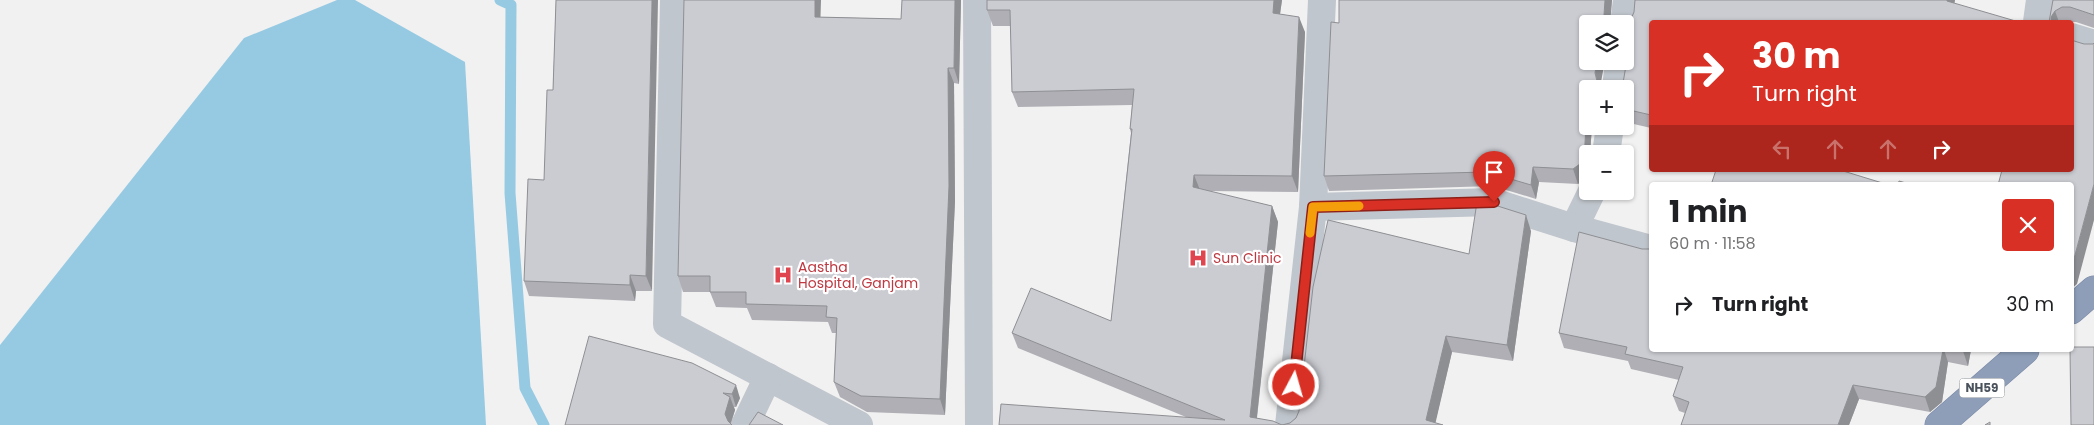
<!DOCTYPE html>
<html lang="en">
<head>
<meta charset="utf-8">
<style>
	:root { --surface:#fff; --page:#f6f6f6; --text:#202124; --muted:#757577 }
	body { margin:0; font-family:Poppins,sans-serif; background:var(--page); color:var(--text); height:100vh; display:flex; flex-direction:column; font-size:19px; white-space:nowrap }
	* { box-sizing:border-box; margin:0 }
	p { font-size:16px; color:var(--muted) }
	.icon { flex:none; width:28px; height:28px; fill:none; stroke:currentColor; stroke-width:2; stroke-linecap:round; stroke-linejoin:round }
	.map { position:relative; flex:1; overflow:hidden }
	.sheet { position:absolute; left:1649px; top:182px; width:425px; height:170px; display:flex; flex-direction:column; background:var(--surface); border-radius:5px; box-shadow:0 1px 4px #0004 }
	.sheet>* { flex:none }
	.hud { position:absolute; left:1649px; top:20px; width:425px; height:152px; border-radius:5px; box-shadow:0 1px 4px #0004; background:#d93025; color:#fff; overflow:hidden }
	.controls { position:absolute; left:1579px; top:15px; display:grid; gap:10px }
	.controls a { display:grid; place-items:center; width:55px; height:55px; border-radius:5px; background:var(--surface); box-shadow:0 1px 4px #0004; font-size:25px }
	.pin { position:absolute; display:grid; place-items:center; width:42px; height:42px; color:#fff; margin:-51px -21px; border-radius:50% 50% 50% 0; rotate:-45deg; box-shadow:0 0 5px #0007 }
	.pin .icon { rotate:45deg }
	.me { position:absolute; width:55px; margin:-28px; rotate:6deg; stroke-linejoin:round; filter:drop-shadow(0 0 4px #0008) }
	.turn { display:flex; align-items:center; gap:18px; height:105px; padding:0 20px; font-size:22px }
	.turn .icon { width:65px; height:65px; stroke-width:2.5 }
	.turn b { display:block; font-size:35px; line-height:42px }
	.lanes { display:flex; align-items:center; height:48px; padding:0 20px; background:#0003; justify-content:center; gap:25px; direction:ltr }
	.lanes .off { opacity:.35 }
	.round { display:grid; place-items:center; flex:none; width:52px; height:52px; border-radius:5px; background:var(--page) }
	.summary { display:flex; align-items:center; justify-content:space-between; height:85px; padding:0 20px }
	h1 { font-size:30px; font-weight:700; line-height:38px }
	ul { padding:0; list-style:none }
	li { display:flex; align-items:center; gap:15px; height:75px; padding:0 20px }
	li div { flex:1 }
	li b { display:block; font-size:19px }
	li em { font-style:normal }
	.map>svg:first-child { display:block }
</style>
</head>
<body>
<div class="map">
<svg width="2094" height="425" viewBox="0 0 2094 425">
	<rect width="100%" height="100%" fill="#f2f1f1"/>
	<path fill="#96cae3" d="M 337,0 L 355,0 L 465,62 L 486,425 L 0,425 L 0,345 L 244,38 Z"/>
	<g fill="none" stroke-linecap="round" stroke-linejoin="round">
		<path stroke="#96cae3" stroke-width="11" d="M 500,0 L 511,5 L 510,193 L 525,388 L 544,425"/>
		<g stroke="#7989a5" stroke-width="29">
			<g id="highway">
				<path d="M 2071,310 L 2094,290"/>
				<path d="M 1939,425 L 2025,350"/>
			</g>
		</g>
		<g stroke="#c0c6cd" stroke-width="28">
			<path d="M 674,0 L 667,324 L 859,425"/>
			<path d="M 977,0 L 979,425"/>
			<path d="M 2037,22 L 2040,0"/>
			<path d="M 1624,24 L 1627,0"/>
			<path d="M 2071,37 L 2094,44"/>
			<path d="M 1616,89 L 1619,61"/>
			<path d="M 1606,154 L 1610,126"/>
			<path d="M 1592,191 L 1574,228 L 1651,249"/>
			<path d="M 1313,207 L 1493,202 L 1574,228"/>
			<path d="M 745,425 L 768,377"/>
			<path d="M 1289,425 L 1313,207 L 1322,0"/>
		</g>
		<use href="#highway" stroke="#8e9eb9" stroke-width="28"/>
	</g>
	<g fill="#afafb5">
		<path d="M 556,0 L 652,291 L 636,291 L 635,301 L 529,296 L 524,281 L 544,180 L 553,90 Z"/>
		<path d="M 902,0 L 961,0 L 959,84 L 954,83 L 955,201 L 945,415 L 867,412 L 840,397 L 834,382 L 836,333 L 832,333 L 828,322 L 752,320 L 747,308 L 716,307 L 710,292 L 683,292 L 678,276 L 821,17 L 901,19 Z"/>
		<path d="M 987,0 L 1282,0 L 1280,14 L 1305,32 L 1298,192 L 1207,191 L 1272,206 L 1278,222 L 1257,418 L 1282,425 L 1290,423 L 1469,254 L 1531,231 L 1513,361 L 1452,352 L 1435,423 L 1443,425 L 999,425 L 1186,417 L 1018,348 L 1012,333 L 1111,321 L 1131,133 L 1130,129 L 1132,105 L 1018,107 L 1012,92 L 1011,26 L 993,26 L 987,10 Z"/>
		<path d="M 1339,0 L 1612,0 L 1610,22 L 1588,24 L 1588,126 L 1592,126 L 1590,154 L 1588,154 L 1578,184 L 1539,182 L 1536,199 L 1493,186 L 1329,191 L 1324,176 L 1339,23 Z"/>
		<path d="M 1635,0 L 1955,0 L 1954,3 L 1651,22 L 1651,128 L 1625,122 L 1625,89 L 1617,88 L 1623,83 L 1629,49 L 1625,47 L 1625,24 L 1631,19 L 1634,12 Z"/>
		<path d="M 2053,0 L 2094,0 L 2094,28 L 2076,22 L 2049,22 Z"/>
		<path d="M 1642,249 L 1650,249 L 1651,350 L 1971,350 L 1968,366 L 1948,362 L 1942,402 L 1930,412 L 1859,399 L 1849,425 L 1681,425 L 1685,413 L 1679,411 L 1673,396 L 1679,380 L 1631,369 L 1628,361 L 1564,348 L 1559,333 Z"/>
		<path d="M 692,363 L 740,398 L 736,407 L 734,407 L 735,410 L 731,424 Z"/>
	</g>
	<g fill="#8e8f93">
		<path d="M 652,0 L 658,0 L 652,291 L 646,276 Z"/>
		<path d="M 815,0 L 821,0 L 820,33 L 815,17 Z"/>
		<path d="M 955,0 L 961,0 L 959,84 L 954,68 Z"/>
		<path d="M 1274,0 L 1282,0 L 1278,28 L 1273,13 Z"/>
		<path d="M 1605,0 L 1612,0 L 1610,24 L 1604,15 Z"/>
		<path d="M 1947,0 L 1955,0 L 1952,16 L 1947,1 Z"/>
		<path d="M 2055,11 L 2059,22 L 2051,22 L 2051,17 Z"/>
		<path d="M 1299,17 L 1305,32 L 1298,192 L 1292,176 Z"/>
		<path d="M 1597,61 L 1605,61 L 1600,87 L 1597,81 L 1595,73 Z"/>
		<path d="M 948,68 L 954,83 L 955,201 L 945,415 L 940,399 Z"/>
		<path d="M 1587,100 L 1588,102 L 1588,126 L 1592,126 L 1590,154 L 1588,154 L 1588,177 L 1578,184 L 1573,169 Z"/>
		<path d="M 1533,167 L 1539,182 L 1536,199 L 1531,185 Z"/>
		<path d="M 1194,175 L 1200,190 L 1193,187 Z"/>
		<path d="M 2094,184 L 2094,220 L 2077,284 L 2071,289 L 2071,270 Z"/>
		<path d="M 1272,206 L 1278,222 L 1256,425 L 1250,417 Z"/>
		<path d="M 1526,215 L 1531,231 L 1513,361 L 1507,345 Z"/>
		<path d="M 630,275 L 636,291 L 635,301 L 630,285 Z"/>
		<path d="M 1446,336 L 1452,352 L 1435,425 L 1426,420 Z"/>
		<path d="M 1943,350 L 1944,350 L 1948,362 L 1942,402 L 1930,412 L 1925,397 Z"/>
		<path d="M 1963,350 L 1971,350 L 1968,366 L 1963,351 Z"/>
		<path d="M 736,385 L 740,398 L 736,407 L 732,394 Z"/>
		<path d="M 1853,385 L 1859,399 L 1849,425 L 1838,425 Z"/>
		<path d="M 730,397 L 735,410 L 730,425 L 729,425 L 725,414 Z"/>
	</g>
	<g fill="#cbccd2" stroke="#8e8f93">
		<path d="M 556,0 L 652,0 L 646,276 L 630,275 L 630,285 L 524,281 L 528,179 L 544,180 L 547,90 L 553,90 Z"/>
		<path d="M 684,0 L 815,0 L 815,17 L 901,19 L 902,0 L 955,0 L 954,68 L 948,68 L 949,186 L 940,399 L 861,396 L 834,382 L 837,318 L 826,317 L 827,306 L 746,304 L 746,292 L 710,292 L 710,276 L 678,276 Z"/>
		<path d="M 987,0 L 1274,0 L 1273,13 L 1299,17 L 1292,176 L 1194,175 L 1193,187 L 1272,206 L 1250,417 L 1273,421 L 1282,425 L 1290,423 L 1296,418 L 1299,411 L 1313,287 L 1328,220 L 1469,254 L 1477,202 L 1485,202 L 1526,215 L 1507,345 L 1446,336 L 1426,420 L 1443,425 L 999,425 L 1001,404 L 1225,420 L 1012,333 L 1031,288 L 1111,321 L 1132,129 L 1130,129 L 1134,89 L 1012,92 L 1010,10 L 987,10 Z"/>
		<path d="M 1339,0 L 1605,0 L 1604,15 L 1610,22 L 1615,24 L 1588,24 L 1588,61 L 1597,61 L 1595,73 L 1597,81 L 1602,87 L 1606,89 L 1588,89 L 1584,161 L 1573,169 L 1533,167 L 1531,185 L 1487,172 L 1324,176 L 1331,22 L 1339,23 Z"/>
		<path d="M 1635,0 L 1947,0 L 1947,1 L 2019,22 L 1651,22 L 1651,115 L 1625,109 L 1625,89 L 1614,89 L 1617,88 L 1623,83 L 1629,48 L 1628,39 L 1625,36 L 1625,24 L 1624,24 L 1631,19 L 1634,12 Z"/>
		<path d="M 2053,0 L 2094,0 L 2094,15 L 2070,7 L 2062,7 L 2055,11 L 2051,17 L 2051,22 L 2049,22 Z"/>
		<path d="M 2071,40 L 2084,44 L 2093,44 L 2094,43 L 2094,184 L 2071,270 L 2071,185 L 1998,185 L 2002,170 L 2071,170 Z"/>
		<path d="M 1716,170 L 1840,170 L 1889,185 L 1711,185 Z"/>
		<path d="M 1899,181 L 1913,185 L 1898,185 Z"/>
		<path d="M 1579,232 L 1642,249 L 1650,249 L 1651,248 L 1651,350 L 1943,350 L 1936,387 L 1925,397 L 1853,385 L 1838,425 L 1681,425 L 1689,402 L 1673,396 L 1683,367 L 1625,354 L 1627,347 L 1559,333 Z"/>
		<path d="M 589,336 L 692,363 L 736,385 L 732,394 L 723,393 L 730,397 L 725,414 L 728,421 L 732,425 L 565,425 Z"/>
		<path d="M 2071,347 L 2094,347 L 2094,425 L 2071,425 L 2070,350 L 2071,350 Z"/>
		<path d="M 758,412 L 783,425 L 749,425 Z"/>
		<path d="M 1990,422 L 1990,425 L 1985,425 Z"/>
	</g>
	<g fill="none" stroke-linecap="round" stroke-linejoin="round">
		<g stroke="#8d1f18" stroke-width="12">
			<path id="route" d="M 1294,385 L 1313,207 L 1494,202"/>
		</g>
		<use href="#route" stroke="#d93025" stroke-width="9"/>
		<path stroke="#f59e0b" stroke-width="9" d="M 1310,233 L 1313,207 L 1359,206"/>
	</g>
	<defs>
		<g id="hospital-bare" transform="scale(1.5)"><path d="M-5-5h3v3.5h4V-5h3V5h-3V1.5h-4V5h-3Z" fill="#e0444e" stroke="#fff" stroke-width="2.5" paint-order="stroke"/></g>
	</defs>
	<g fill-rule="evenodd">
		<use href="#hospital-bare" x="1198" y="258"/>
		<use href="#hospital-bare" x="783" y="275"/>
	</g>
	<g text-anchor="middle" stroke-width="4.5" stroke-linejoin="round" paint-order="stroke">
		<rect fill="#fff" stroke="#80868d" stroke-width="1" x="1959.5" y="378.5" width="45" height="19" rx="4"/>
		<g font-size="12" font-weight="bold" fill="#4a525c">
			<text x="1982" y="392">NH59</text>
		</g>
		<g font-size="14" fill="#be3a42" stroke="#fff" text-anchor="start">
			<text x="1213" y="263">Sun Clinic</text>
			<text x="798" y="272">Aastha<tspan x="798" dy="16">Hospital, Ganjam</tspan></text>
		</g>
	</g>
</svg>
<div class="controls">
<a><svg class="icon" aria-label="layers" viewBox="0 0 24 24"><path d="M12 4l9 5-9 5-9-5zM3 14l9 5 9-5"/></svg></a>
<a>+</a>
<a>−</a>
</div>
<div class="pin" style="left:1494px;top:202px;background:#d93025"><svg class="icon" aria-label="arrive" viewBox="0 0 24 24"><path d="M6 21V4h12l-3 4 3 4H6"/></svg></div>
<svg class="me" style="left:1294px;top:385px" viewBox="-20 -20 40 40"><circle r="17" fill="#d93025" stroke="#fff" stroke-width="3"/><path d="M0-11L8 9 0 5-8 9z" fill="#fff"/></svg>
<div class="hud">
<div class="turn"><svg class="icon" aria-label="right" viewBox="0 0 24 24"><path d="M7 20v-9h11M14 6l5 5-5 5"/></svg><div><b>30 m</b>Turn right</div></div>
<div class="lanes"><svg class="icon off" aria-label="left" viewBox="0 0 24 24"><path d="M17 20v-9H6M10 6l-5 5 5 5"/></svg><svg class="icon off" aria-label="ahead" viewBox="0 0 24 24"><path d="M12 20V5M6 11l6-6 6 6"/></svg><svg class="icon off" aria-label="ahead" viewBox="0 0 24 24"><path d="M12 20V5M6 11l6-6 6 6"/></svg><svg class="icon" aria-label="right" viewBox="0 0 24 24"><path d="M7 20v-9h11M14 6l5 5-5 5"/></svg></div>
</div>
<section class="sheet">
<div class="summary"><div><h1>1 min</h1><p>60 m · 11:58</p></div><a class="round" style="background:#d93025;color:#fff"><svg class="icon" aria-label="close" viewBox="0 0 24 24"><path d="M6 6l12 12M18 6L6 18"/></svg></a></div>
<ul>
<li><svg class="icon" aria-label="right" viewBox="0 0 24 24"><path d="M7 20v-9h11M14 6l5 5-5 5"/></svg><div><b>Turn right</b></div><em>30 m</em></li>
</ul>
</section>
</div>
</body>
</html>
